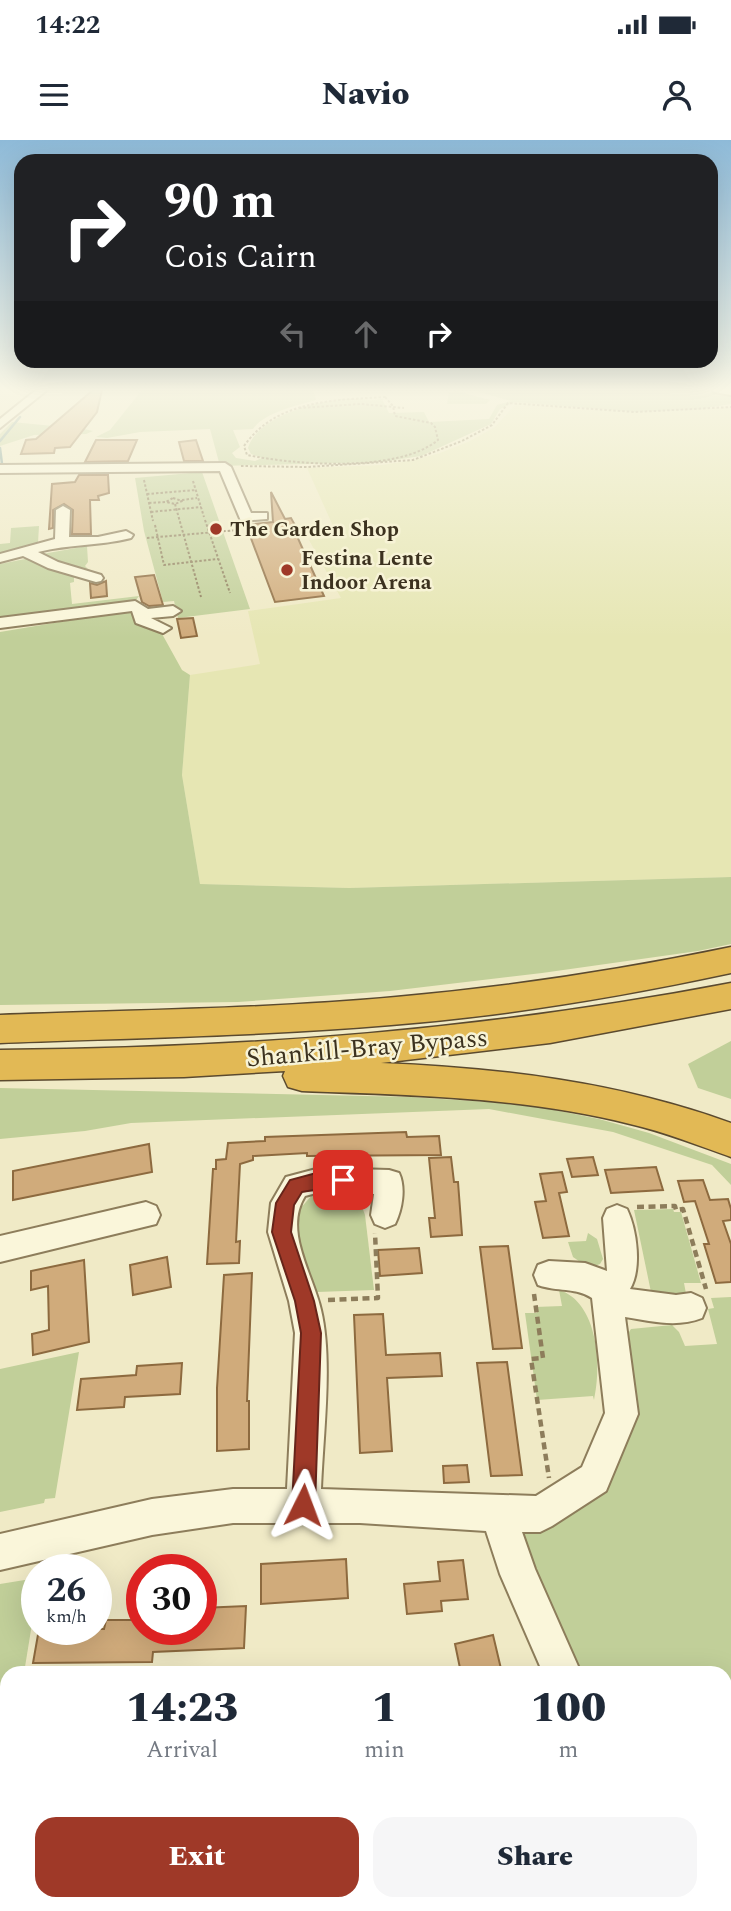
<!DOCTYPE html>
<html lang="en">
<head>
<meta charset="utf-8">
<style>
	:root { --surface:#fff; --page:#f6f6f7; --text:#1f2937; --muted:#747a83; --accent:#9f3928 }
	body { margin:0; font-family:Spectral,serif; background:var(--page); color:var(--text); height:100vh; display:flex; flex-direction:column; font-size:26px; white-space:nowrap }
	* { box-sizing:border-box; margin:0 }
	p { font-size:23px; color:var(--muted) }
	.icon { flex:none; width:38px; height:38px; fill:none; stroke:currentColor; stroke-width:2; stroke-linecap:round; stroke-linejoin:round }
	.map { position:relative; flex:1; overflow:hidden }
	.side { position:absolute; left:0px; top:1526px; width:732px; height:245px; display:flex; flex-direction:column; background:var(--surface); border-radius:21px 21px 0 0; box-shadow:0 7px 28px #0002 }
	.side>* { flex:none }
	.banner { position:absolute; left:14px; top:14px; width:704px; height:214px; border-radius:21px; box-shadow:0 7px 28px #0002; background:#202124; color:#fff; overflow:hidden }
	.speed { position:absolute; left:21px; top:1414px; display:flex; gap:14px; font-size:35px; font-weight:700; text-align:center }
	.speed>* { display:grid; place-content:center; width:91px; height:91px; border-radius:50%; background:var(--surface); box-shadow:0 7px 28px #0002; line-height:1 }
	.speed small { font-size:18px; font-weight:400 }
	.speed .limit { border:10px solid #d22; background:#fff; color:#111 }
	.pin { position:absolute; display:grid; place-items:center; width:60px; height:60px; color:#fff; margin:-30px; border-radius:14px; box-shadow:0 4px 10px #0006 }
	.me { position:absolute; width:77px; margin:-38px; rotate:3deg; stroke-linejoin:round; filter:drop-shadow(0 0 5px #0008) }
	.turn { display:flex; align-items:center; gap:24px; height:147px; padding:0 35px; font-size:32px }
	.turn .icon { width:91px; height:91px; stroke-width:2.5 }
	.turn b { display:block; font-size:49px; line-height:60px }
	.lanes { display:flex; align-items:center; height:66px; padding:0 35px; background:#0003; justify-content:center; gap:35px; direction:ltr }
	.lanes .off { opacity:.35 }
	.eta { display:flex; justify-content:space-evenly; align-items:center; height:119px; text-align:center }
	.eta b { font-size:42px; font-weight:800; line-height:49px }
	.cta { display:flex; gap:14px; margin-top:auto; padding:14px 35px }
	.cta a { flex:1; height:80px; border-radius:21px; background:var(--accent); color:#fff; font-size:28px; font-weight:800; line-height:80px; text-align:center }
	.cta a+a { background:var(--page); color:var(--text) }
	.status { display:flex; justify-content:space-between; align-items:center; height:49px; padding:0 35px; background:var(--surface); direction:ltr }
	.status svg { height:19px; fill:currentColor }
	header { display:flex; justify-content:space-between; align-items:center; height:91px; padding:0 35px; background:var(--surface); font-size:32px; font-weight:800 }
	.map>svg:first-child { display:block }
</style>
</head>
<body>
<div class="status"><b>14:22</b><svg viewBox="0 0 49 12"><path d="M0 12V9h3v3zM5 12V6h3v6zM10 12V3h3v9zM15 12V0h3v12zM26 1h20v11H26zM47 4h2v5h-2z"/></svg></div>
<header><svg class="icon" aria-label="menu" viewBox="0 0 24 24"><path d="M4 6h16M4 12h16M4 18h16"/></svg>Navio<svg class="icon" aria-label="person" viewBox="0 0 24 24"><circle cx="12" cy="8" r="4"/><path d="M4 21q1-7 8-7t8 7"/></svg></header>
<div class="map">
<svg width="731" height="1771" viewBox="0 0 731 1771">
	<rect width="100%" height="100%" fill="#f0eac6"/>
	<path fill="#e6e6b3" d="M 518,262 L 635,272 L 731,267 L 731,737 L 349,748 L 200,744 L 182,635 L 190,535 L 260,524 L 248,471 L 341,458 L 309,400 L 338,397 L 307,328 L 382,325 L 414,320 L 440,313 L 468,302 L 495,287 Z"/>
	<g fill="#c1cf99">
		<path d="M 142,250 L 313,250 L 316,260 C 296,266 265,272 253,289 L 233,290 L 240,307 L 232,313 L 236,318 L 255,321 L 262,318 L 251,314 L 248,308 C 257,277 314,262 343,259 C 357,258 369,262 382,259 L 389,273 L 424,272 L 429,282 L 489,279 L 497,265 L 511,261 L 472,250 L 701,250 L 731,255 L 731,264 L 706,268 L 707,269 L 635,272 L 515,262 L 500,269 L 491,284 L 421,316 L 381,322 L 220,326 L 210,289 L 140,292 L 107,298 L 96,297 L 110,290 Z"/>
		<path d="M 457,251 L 490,260 L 486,264 L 447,264 L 449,252 Z"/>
		<path d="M 12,282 L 84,289 L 93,291 L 86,294 L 34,295 L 0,306 L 0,294 Z"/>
		<path d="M 202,332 L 250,469 L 178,478 L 174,461 L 163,462 L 144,391 L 135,338 Z"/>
		<path d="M 39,386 L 38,403 L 0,415 L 0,404 L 10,403 L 11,388 Z"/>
		<path d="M 87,406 L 88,422 L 85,426 L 88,429 L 65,427 L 37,415 Z"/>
		<path d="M 30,418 L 74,435 L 74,442 L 70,443 L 72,464 L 139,456 L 136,460 L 107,467 L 0,481 L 0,424 Z"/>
		<path d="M 131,470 L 156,483 L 182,530 L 190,535 L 182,635 L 200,744 L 349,748 L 731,737 L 731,804 L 698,811 L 542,833 L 390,851 L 238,862 L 0,865 L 0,492 Z"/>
		<path d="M 731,901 L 731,959 L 698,948 L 688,924 Z"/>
		<path d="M 0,948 L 411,957 L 489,962 L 545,968 L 599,979 L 649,993 L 731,1024 L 731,1045 L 712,1025 L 613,992 L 489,969 L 131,983 L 85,991 L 0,999 Z"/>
		<path d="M 339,1052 L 360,1061 L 365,1075 L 374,1150 L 317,1152 L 294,1099 L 293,1077 L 312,1055 Z"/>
		<path d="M 673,1069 L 674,1072 L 681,1072 L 701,1143 L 684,1143 L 687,1159 L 651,1152 L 634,1070 Z"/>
		<path d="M 588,1093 L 597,1099 L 603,1119 L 600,1124 L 589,1128 L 573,1117 L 568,1102 L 586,1101 Z"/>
		<path d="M 559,1150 C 598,1162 602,1226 594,1260 L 593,1256 L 537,1260 L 525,1173 L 537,1173 L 535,1167 L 562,1166 Z"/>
		<path d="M 731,1157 L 731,1771 L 678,1771 L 674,1764 L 724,1764 L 724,1533 L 566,1533 L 517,1394 L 583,1363 L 625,1198 L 631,1189 L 672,1185 L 679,1192 L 685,1206 L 717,1204 L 708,1169 L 714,1168 L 711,1158 Z"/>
		<path d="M 79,1212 L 55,1358 L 45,1359 L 44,1363 L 0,1372 L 0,1229 Z"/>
		<path d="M 37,1438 L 37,1453 L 24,1533 L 7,1533 L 7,1591 L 0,1592 L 0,1444 Z"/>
		<path d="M 247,1764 L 349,1764 L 350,1771 L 247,1771 Z"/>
	</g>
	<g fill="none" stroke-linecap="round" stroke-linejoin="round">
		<g stroke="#6e938f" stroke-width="2.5">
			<path d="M 0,301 L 20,277"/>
			<path d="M 0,308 L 2,324"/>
		</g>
	</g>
	<g fill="#d0ab7b" stroke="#8d6a3f" stroke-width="2">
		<path d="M 93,250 L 102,250 L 97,272 L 70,307 L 55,308 L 54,313 L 21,314 L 26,300 L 36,299 Z"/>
		<path d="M 96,300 L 137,300 L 128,321 L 85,322 Z"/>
		<path d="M 196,300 L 203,321 L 184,321 L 179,302 Z"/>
		<path d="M 79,335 L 108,335 L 109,353 L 98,356 L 99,360 L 90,360 L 91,394 L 72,394 L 73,370 L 64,364 L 53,370 L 53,388 L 49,389 L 52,344 L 75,342 Z"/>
		<path d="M 271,352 L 285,379 L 291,378 L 300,394 L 296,394 L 324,456 L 275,462 L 246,385 L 273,382 Z"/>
		<path d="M 154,435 L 163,465 L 149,466 L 142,462 L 135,437 Z"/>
		<path d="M 106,441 L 107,456 L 91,458 L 90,443 L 97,445 Z"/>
		<path d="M 193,478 L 197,496 L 181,498 L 177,479 Z"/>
		<path d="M 406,992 L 407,997 L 439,996 L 441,1015 L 307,1016 L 307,1013 L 253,1016 L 253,1020 L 240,1024 L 236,1102 L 240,1101 L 239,1123 L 207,1124 L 213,1029 L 216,1029 L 216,1020 L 226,1019 L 228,1003 L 265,1001 L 265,997 Z"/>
		<path d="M 149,1004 L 152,1032 L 13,1060 L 13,1031 Z"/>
		<path d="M 451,1017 L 454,1042 L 458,1042 L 462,1095 L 431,1097 L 429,1078 L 435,1078 L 429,1018 Z"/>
		<path d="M 593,1017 L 598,1035 L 572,1037 L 567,1019 Z"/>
		<path d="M 656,1027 L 663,1050 L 611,1053 L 605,1030 Z"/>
		<path d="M 562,1032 L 567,1052 L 559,1053 L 569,1096 L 543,1098 L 535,1062 L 546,1061 L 540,1034 Z"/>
		<path d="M 703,1040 L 710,1060 L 728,1059 L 731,1069 L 731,1080 L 723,1081 L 731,1104 L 731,1142 L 716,1143 L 704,1104 L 709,1104 L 695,1061 L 684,1062 L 678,1041 Z"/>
		<path d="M 508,1106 L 522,1208 L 493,1209 L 480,1107 Z"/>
		<path d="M 419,1108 L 422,1133 L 380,1136 L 378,1110 Z"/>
		<path d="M 167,1117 L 171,1147 L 133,1155 L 130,1125 Z"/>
		<path d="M 84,1120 L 89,1202 L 33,1215 L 32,1194 L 49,1190 L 48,1146 L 31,1150 L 31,1131 Z"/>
		<path d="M 252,1133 L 247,1261 L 249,1261 L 249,1309 L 217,1311 L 217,1248 L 224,1135 Z"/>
		<path d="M 383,1174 L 386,1215 L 440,1213 L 442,1236 L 387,1238 L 392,1311 L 360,1313 L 354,1175 Z"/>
		<path d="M 507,1222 L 522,1335 L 491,1336 L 477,1223 Z"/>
		<path d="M 182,1223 L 180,1254 L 125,1257 L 124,1267 L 77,1270 L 81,1239 L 136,1235 L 137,1226 Z"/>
		<path d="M 467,1325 L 469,1342 L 444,1343 L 443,1326 Z"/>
		<path d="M 346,1419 L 348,1458 L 261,1464 L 261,1424 Z"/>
		<path d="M 463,1420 L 468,1459 L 441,1461 L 442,1471 L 407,1474 L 404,1444 L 440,1441 L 438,1422 Z"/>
		<path d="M 246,1466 L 244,1508 L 153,1512 L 152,1522 L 33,1523 L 39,1489 L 104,1489 L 106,1480 L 142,1480 L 142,1489 L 201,1489 L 201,1468 Z"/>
		<path d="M 493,1495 L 502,1533 L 461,1533 L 455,1504 Z"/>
	</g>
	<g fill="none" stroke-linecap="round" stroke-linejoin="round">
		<g stroke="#8d7d5b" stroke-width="4">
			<g id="minor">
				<path d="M 36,250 L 47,250 L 0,288 L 0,279 Z"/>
				<path d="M 713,250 L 731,250 L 731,255 L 714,252 Z"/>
				<path d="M 225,323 L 231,327 L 251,373 L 267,373 L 267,379 L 241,381 L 220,331 L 0,333 L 0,325 Z"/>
				<path d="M 63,366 L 70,370 L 69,397 L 98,397 L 126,391 L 133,395 L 131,398 C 100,406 69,404 38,412 L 58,422 L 101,435 L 103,438 L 101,441 L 96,442 L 48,428 L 23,416 L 0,422 L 0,414 L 55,399 L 56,370 Z"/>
				<path d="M 135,461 L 148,469 L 173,466 L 181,471 L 173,476 L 151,478 L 171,488 L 163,493 L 136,483 L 132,471 L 0,488 L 0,478 Z"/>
				<path d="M 320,1028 L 389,1030 L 399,1033 C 406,1048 402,1070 395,1084 L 385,1088 L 375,1084 L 371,1075 L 374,1054 L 320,1052 L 305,1056 C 283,1091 313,1134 321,1170 C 333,1220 323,1295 321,1349 L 536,1356 L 582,1327 L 605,1273 L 592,1158 C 575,1147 557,1152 538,1145 L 534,1135 L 538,1125 L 549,1121 L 585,1123 L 607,1131 L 603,1078 L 607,1069 L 617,1065 L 627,1069 C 637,1090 642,1129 630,1149 L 676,1155 L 691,1153 L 702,1158 L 706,1168 L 702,1178 C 676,1188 651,1181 625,1177 L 638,1274 L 606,1351 L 552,1386 L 540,1392 L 522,1392 L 535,1429 L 581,1533 L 543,1533 L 500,1434 L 486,1391 L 360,1383 L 233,1383 L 152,1395 L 0,1430 L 0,1394 L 152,1359 L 233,1349 L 287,1349 L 295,1193 L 289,1161 L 268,1092 L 271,1063 L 286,1037 Z"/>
				<path d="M 146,1062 L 156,1066 L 160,1075 L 156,1084 L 0,1122 L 0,1096 Z"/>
				<path d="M 641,1764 L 685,1764 L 688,1771 L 644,1771 Z"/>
			</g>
		</g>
		<g stroke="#5b4a2f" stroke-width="3">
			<g id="highway">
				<path d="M 731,807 L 731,833 C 619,857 506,876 391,885 C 261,896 130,898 0,903 L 0,875 C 132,870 265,869 396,857 C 509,847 620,830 731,807 Z"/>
				<path d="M 731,843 L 731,869 L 550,903 L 381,923 C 501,928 618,942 731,983 L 731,1017 C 697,1005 665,992 630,984 C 523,957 411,955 302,951 L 288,947 L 283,936 L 285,931 L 184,937 L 0,940 L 0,910 C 251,908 485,890 731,843 Z"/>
			</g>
		</g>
		<g stroke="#8d7d5b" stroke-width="2" stroke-dasharray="2.5 2" stroke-linecap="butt">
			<path d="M 385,257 L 393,266 L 395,276 L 431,283 L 435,287 L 438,300 C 398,333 296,325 247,315 L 244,306 C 276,260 334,260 385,257 Z"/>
			<path d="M 299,268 L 361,264 L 404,268"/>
			<path d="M 241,326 L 307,327 L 413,320 L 462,301 L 492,285 L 508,263 L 635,272 L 731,267"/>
			<path d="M 144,340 L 153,381"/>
			<path d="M 193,341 L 204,377"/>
			<path d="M 147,354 L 196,350"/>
			<path d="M 173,358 L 182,361 L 175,364 L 166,362 Z"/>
			<path d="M 182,360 L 197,358"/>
			<path d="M 149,363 L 166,362"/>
			<path d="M 175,364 L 201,457"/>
			<path d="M 151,372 L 201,367"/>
			<path d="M 205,380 L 230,453"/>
			<path d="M 155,385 L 164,425 L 218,419"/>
			<path d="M 147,398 L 238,390"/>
		</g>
		<g stroke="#8d7d5b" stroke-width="4.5" stroke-dasharray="7 4.5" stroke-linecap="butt">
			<path d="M 637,1067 L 675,1066 L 676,1070 L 683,1069 L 706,1149"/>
			<path d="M 534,1154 L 543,1218 L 531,1219 L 549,1338"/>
			<path d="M 328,1160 L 378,1158 L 375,1093"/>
		</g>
		<use href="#minor" fill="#faf6da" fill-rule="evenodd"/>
		<use href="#highway" fill="#e2b955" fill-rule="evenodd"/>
	</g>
	<linearGradient id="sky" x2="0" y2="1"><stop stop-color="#8ebad8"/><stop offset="0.5" stop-color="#f8f6e5"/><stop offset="1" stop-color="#f8f6e5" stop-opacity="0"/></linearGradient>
	<rect width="731" height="498" fill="url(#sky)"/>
	<path fill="#9f3928" stroke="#67251a" stroke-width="2" d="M 320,1032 L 350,1035 L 352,1040 L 350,1046 C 336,1051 318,1048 302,1052 L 294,1065 L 291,1092 L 314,1161 L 321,1193 L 315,1365 L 311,1373 L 303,1376 L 295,1373 L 292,1365 L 301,1193 L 295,1161 L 272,1092 L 276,1063 L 290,1040 Z"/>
	<g fill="#9f3928" stroke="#f7f3d6" stroke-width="2.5">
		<circle cx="216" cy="389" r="7"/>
		<circle cx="287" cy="430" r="7"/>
	</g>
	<g text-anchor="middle" stroke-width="5" stroke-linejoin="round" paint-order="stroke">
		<g font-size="21" font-weight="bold" fill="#3c321f" stroke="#f7f3d6" text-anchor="start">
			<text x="230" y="396">The Garden Shop</text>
			<text x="301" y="425">Festina Lente<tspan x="301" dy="24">Indoor Arena</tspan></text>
		</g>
		<g font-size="26" fill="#3c321f" stroke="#f7f3d6">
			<text transform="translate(367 907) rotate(-5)" y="9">Shankill-Bray Bypass</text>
		</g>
	</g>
</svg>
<div class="speed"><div>26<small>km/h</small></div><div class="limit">30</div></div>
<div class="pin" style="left:343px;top:1040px;background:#d93025"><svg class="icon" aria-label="arrive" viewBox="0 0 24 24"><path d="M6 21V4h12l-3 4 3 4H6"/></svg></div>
<svg class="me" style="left:303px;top:1365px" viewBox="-20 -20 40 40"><path d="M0-17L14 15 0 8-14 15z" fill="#9f3928" stroke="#fff" stroke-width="4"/></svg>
<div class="banner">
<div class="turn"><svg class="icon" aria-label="right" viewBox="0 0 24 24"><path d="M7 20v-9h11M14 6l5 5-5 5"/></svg><div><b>90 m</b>Cois Cairn</div></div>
<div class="lanes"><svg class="icon off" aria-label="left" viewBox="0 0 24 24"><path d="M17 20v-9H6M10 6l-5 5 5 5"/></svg><svg class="icon off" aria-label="ahead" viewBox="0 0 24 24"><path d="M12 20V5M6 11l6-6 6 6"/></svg><svg class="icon" aria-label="right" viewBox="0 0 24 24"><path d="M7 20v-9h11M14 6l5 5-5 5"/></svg></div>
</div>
<section class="side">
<div class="eta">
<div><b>14:23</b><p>Arrival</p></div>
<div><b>1</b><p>min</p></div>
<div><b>100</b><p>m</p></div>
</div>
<div class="cta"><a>Exit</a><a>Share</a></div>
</section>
</div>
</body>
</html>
